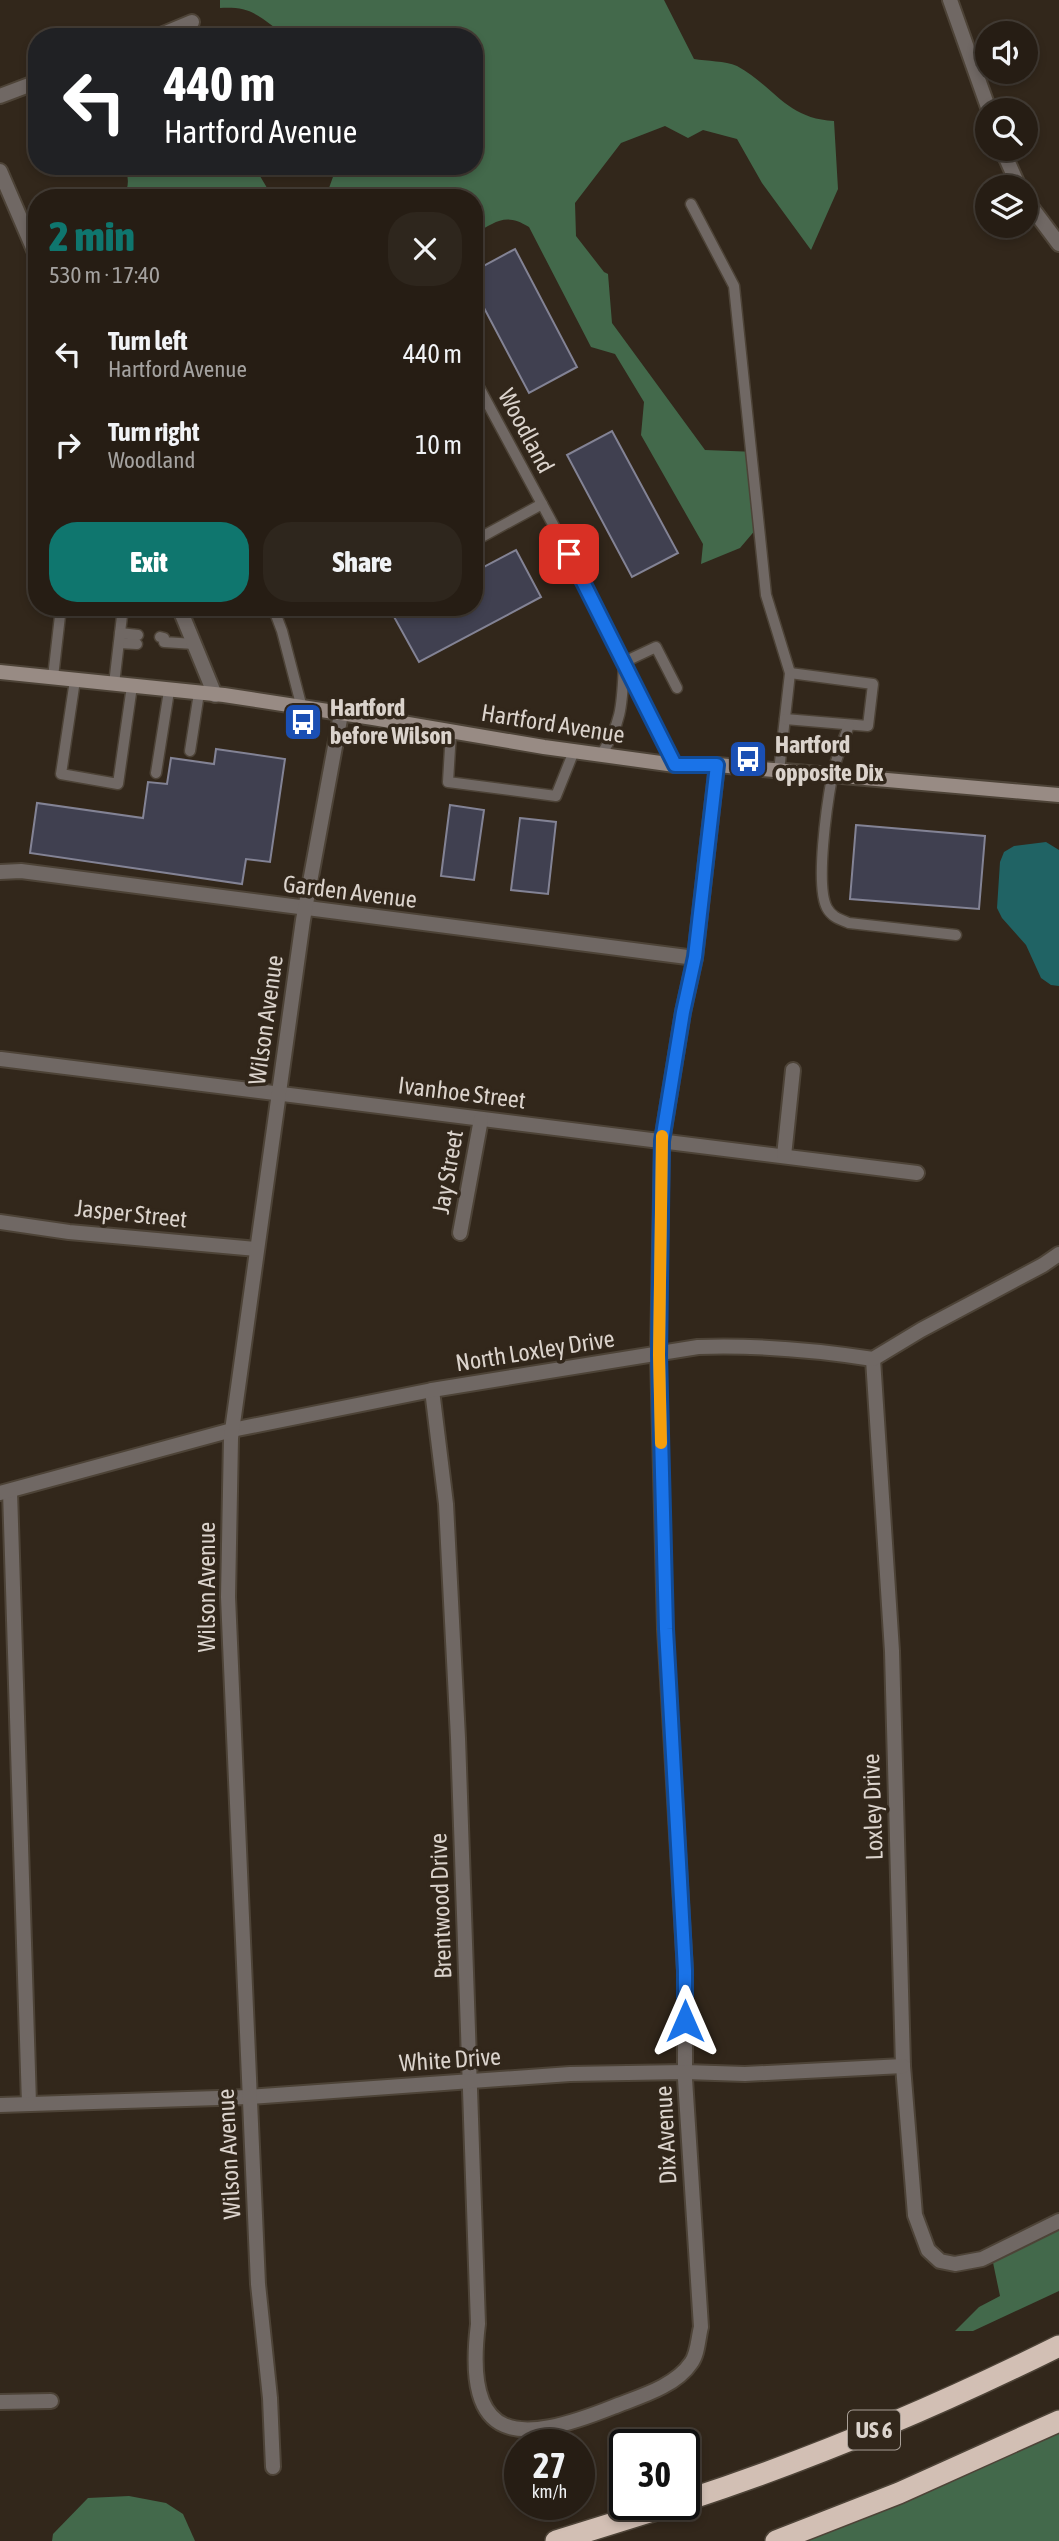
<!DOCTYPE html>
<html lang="en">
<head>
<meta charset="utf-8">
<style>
	:root { --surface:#261d14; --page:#2e261d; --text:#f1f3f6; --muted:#a4a2a0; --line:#423b34; --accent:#0f766e }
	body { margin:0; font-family:"Asap Condensed",sans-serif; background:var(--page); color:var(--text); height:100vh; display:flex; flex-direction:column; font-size:26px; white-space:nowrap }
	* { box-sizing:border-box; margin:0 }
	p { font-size:23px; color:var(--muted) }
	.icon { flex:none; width:38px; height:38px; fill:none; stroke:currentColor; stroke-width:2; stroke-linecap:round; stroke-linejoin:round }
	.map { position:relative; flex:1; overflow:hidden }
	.panel { position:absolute; left:28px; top:189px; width:455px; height:427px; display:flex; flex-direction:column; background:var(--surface); border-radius:28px; box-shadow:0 4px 10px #0003,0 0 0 2px var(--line) }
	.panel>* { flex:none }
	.guide { position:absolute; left:28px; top:28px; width:455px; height:147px; border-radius:28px; box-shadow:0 4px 10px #0003,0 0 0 2px var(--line); background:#202124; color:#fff; overflow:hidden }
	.tools { position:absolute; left:975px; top:21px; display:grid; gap:14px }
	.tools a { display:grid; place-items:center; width:63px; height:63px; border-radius:50%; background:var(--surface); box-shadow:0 4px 10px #0003,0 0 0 2px var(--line); font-size:35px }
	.speed { position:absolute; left:504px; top:2429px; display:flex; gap:14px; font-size:35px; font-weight:700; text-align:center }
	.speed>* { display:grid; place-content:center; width:91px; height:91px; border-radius:50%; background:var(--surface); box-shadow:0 4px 10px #0003,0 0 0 2px var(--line); line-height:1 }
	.speed small { font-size:18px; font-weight:400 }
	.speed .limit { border:4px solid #111; border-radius:10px; background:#fff; color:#111 }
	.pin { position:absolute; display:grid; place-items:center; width:60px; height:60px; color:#fff; margin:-30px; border-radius:14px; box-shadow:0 4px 10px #0006 }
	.me { position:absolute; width:77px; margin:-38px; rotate:0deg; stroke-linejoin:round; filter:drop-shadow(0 0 5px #0008) }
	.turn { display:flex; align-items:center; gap:24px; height:147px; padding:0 21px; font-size:32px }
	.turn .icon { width:91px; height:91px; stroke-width:2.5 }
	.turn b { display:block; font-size:49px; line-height:60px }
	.round { display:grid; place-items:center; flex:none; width:74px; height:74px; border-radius:28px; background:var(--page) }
	.headline { display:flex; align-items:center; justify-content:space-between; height:119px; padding:0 21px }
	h1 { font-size:42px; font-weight:800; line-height:52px; color:var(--accent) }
	.primary-button { display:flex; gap:14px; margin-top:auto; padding:14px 21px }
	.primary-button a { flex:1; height:80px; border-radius:28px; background:var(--accent); color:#fff; font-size:28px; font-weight:800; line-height:80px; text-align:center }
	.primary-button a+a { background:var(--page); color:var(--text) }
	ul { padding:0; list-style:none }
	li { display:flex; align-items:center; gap:21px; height:91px; padding:0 21px }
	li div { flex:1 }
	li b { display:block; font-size:26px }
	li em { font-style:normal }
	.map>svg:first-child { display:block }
</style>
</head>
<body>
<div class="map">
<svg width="1059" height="2541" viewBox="0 0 1059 2541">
	<rect width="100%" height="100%" fill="#32271b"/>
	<g fill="#43694b">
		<path d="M 220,0 L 664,0 L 694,59 C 707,61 725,61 737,66 C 774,86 786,119 834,121 L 838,189 L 811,250 L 762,183 L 737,139 L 703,130 L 688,138 L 665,126 L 621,143 L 575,203 L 576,236 L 604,272 L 608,274 L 612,323 L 705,450 L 757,452 L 758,478 L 763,521 L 740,548 L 701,564 L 703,544 L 641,435 L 644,402 L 615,354 L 591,347 L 529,227 C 505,212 496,222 474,234 L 474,198 L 303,198 L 329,188 L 334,174 L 352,166 L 474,166 L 474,37 L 312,37 C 302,26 288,25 274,27 C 253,11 246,7 220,8 Z"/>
		<path d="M 123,166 L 258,166 L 260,176 L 273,198 L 123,198 C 129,187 130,177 123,166 Z"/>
		<path d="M 1059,2220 L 1059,2291 L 973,2331 L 955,2331 L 979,2307 L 1000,2296 L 991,2253 Z"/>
		<path d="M 1059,2428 L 1059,2541 L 781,2541 Z"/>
		<path d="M 129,2496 L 166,2503 L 183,2514 L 195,2541 L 52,2541 L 53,2534 L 88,2498 Z"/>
	</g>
	<path fill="#206364" d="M 1046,842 L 1059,850 L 1059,986 L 1051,985 L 1041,978 L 1026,945 L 1002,918 L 997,908 L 1000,862 L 1004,852 L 1014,846 Z"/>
	<g fill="#404050" stroke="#838395" stroke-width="2">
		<path d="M 515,249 L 577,367 L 529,393 L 474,289 L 474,271 Z"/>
		<path d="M 612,431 L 678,553 L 632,577 L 567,455 Z"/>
		<path d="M 516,550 L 541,597 L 419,662 L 393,615 L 409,607 L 474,607 L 474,572 Z"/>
		<path d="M 216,749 L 285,759 L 270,862 L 246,859 L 242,884 L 30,853 L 37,803 L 143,818 L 148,782 L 167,784 L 171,758 L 214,764 Z"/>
		<path d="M 450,805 L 484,810 L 474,880 L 441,876 Z"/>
		<path d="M 520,818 L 556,822 L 548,894 L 511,890 Z"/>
		<path d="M 856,825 L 985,836 L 979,909 L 850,899 Z"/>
	</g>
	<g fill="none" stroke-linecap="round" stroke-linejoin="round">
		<g stroke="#4d4337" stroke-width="13">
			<g id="lane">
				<path d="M 691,204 L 734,286 L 766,595 L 790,673 L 779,771"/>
				<path d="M 474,378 L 569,554 L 675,765"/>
				<path d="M 474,541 L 542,504"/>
				<path d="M 273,607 L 282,631 L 302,708"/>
				<path d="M 120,633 L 123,607"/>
				<path d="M 160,637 L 164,638 L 164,642 L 194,644"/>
				<path d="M 119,643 L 137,644"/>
				<path d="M 624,662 L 656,647 L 677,688"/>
				<path d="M 53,677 L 61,607"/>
				<path d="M 75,680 L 61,774 L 118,784 L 132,686"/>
				<path d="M 114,684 L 120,633 L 138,635"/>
				<path d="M 785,719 L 868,726 L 873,684 L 790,673"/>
				<path d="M 849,725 C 843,742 835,760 832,777 C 827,804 815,886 827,908 C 832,917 839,919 849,923 L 956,935"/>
				<path d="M 451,731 L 448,782 L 556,796 L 574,751"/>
				<path d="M 190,751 L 199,693"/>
				<path d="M 601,755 C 623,721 622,702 624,663"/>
				<path d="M 156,773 L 169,691"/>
			</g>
		</g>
		<g stroke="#4d4337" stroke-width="18">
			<g id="street">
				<path d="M 950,0 L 989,110"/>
				<path d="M 156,37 L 192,22"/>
				<path d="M 0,96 L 37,82"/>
				<path d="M 1002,149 L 1019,187"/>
				<path d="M 0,171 L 37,257"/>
				<path d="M 1026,200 L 1059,244"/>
				<path d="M 179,607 L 215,695"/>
				<path d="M 0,872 L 21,871 L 695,958"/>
				<path d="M 1,1059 L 917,1173"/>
				<path d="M 784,1156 L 793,1070"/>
				<path d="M 0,1222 L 69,1232 L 257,1249"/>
				<path d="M 460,1233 L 481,1119"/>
				<path d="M 873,1359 L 892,1651 L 903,2066 L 915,2215 L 928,2250 L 940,2261 L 955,2264 L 982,2259 L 1059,2221"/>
				<path d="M 432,1390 L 446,1504 L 458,1738 L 478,2324 C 463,2445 518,2445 613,2407 C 638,2397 675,2387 691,2363 C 698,2354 698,2338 701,2327 L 685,2079 L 685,1971 L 665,1629 L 658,1355 L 662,1141 L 683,1012 L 695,958 L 717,765"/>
				<path d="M 10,1491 L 29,2104"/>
				<path d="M 0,1493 L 232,1430 L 432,1390 L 698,1347 C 756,1345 815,1350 873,1359 L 921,1330 L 1043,1265 L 1059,1254"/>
				<path d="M 0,2105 L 249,2097 L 570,2074 L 685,2072 L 745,2074 L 903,2066"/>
				<path d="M 0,2402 L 51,2401"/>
				<path d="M 273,2467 L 270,2398 L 258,2284 L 228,1597 L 231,1438 L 303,920 L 341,714"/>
			</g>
		</g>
		<g stroke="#4d4337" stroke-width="18">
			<path id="secondary" d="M 0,672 L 224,695 L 373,718 L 544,747 L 675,765 L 717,765 L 1059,795"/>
		</g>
		<g stroke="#4d4337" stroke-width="24">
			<g id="highway">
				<path d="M 684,2501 C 813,2459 938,2406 1059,2346"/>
				<path d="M 556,2541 L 675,2504"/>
				<path d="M 776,2541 L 899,2493 L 1059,2421"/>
			</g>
		</g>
		<use href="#lane" stroke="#706864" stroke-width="10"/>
		<use href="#street" stroke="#706864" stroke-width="14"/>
		<use href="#secondary" stroke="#988b84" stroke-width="14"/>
		<use href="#highway" stroke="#d2bfb4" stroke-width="21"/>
	</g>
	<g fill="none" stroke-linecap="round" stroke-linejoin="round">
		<g stroke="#114b97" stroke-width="18">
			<path id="route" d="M 569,554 L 675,765 L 717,765 L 695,957 L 683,1012 L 662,1141 L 659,1355 L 666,1629 L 685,1971 L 685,2021"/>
		</g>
		<use href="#route" stroke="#1a73e8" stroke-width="12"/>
		<path stroke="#f59e0b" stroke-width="12" d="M 661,1443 L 659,1355 L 662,1136"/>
	</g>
	<defs>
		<g id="bus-square" transform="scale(2.0125)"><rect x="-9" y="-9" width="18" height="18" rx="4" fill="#1a4fb4" stroke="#32271b"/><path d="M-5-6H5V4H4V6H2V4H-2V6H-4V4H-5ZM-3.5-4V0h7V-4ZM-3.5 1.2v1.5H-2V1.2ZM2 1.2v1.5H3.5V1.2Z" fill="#fff"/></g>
	</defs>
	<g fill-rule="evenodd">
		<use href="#bus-square" x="303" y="722"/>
		<use href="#bus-square" x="748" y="759"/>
	</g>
	<g text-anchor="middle" stroke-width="7" stroke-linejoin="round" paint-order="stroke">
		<rect fill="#32271b" stroke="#a89f97" stroke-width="2" x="848" y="2410.5" width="52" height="39" rx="5"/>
		<g font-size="23" font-weight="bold" fill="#dbd3cc">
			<text x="874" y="2438">US 6</text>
		</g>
		<g font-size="24" fill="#dbd3cc" stroke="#32271b">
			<text transform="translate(526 431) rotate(62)" y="8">Woodland</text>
			<text transform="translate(553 724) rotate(9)" y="8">Hartford Avenue</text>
			<text transform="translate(350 892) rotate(7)" y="8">Garden Avenue</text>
			<text transform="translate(266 1020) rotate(-82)" y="8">Wilson Avenue</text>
			<text transform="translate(462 1093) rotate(7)" y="8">Ivanhoe Street</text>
			<text transform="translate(448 1172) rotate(-80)" y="8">Jay Street</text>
			<text transform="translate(131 1214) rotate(6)" y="8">Jasper Street</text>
			<text transform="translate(535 1351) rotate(-9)" y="8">North Loxley Drive</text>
			<text transform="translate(207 1587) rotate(-90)" y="8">Wilson Avenue</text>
			<text transform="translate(873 1807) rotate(-92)" y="8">Loxley Drive</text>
			<text transform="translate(441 1906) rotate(-92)" y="8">Brentwood Drive</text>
			<text transform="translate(450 2060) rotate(-4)" y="8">White Drive</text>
			<text transform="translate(666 2135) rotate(-93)" y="8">Dix Avenue</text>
			<text transform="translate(229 2154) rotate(-93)" y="8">Wilson Avenue</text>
		</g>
		<g font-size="24" font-weight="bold" fill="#dbd3cc" stroke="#32271b" text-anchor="start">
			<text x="330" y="716">Hartford<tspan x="330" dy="28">before Wilson</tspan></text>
			<text x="775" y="753">Hartford<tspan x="775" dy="28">opposite Dix</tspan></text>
		</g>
	</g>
</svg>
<div class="tools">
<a><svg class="icon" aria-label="sound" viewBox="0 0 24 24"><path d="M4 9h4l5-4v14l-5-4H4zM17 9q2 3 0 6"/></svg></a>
<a><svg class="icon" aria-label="search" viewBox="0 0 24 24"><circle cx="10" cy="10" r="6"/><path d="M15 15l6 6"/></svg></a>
<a><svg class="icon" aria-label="layers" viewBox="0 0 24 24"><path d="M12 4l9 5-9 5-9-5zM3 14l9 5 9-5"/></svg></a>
</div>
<div class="speed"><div>27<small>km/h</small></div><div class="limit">30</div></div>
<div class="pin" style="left:569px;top:554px;background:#d93025"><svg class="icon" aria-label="arrive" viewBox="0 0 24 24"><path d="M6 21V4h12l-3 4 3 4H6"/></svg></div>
<svg class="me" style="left:685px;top:2021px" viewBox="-20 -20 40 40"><path d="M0-17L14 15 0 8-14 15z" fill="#1a73e8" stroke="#fff" stroke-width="4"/></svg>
<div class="guide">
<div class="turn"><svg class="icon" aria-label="left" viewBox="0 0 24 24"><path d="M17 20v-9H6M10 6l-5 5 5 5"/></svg><div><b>440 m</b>Hartford Avenue</div></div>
</div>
<section class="panel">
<div class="headline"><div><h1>2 min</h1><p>530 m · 17:40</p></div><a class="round"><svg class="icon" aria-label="close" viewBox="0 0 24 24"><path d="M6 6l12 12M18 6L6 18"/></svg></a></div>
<ul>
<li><svg class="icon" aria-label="left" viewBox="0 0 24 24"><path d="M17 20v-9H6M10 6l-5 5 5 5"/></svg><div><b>Turn left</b><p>Hartford Avenue</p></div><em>440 m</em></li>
<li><svg class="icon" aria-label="right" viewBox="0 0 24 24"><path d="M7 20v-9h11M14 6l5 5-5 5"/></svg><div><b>Turn right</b><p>Woodland</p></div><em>10 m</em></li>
</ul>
<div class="primary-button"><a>Exit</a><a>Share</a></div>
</section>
</div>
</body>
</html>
